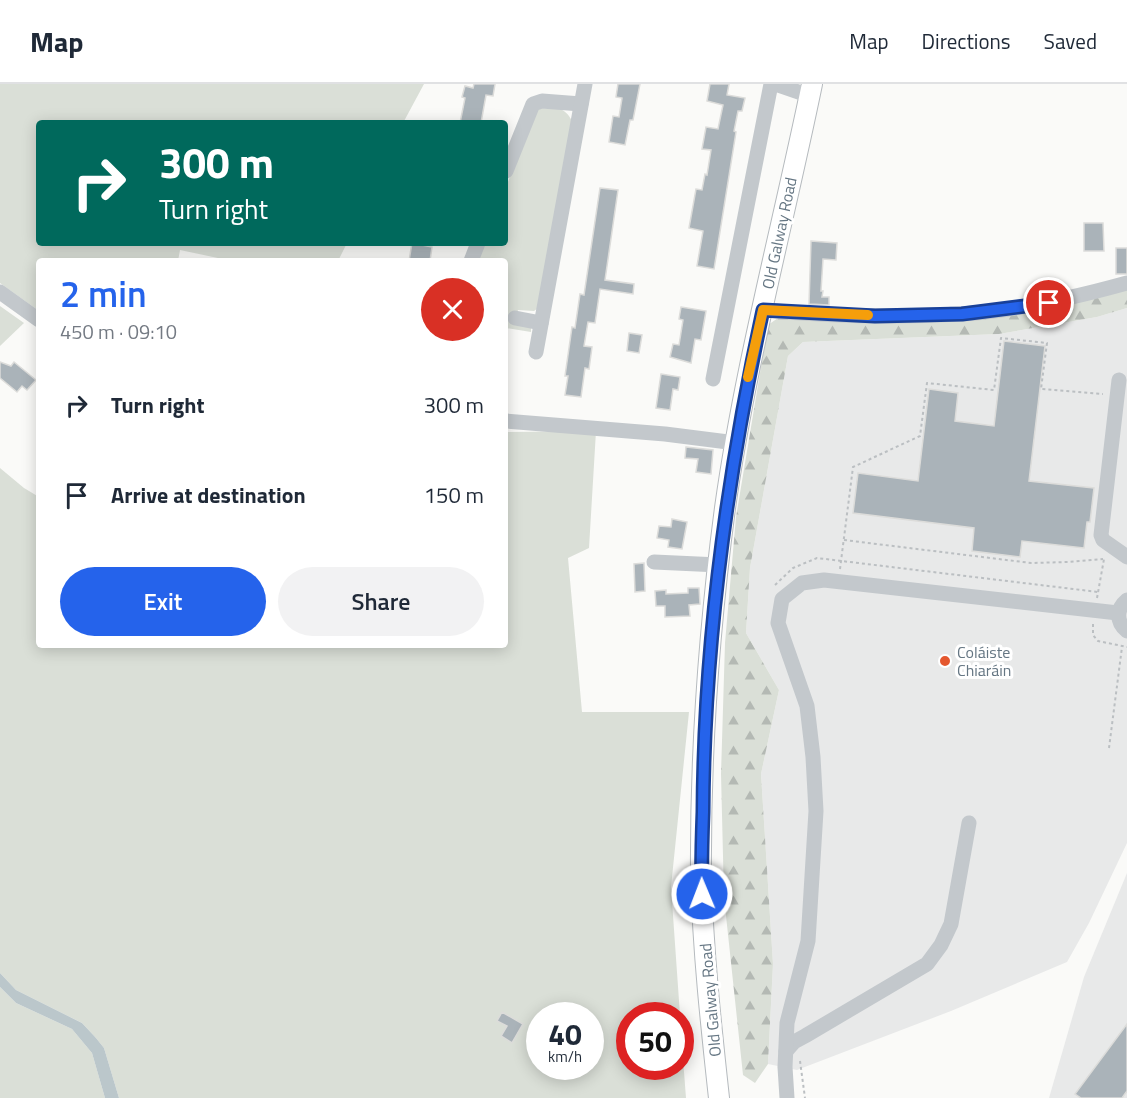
<!DOCTYPE html>
<html lang="en">
<head>
<meta charset="utf-8">
<style>
	:root { --surface:#fff; --page:#f2f2f3; --text:#1f2937; --muted:#747a83; --line:#e0e1e3; --accent:#2563eb }
	body { margin:0; font-family:"Titillium Web",sans-serif; background:var(--page); color:var(--text); height:100vh; display:flex; flex-direction:column; font-size:22px; white-space:nowrap }
	* { box-sizing:border-box; margin:0 }
	p { font-size:20px; color:var(--muted) }
	.icon { flex:none; width:33px; height:33px; fill:none; stroke:currentColor; stroke-width:2; stroke-linecap:round; stroke-linejoin:round }
	.map { position:relative; flex:1; overflow:hidden }
	.side { position:absolute; left:36px; top:174px; width:472px; height:390px; display:flex; flex-direction:column; background:var(--surface); border-radius:6px; box-shadow:0 3px 15px #0003 }
	.side>* { flex:none }
	.top-card { position:absolute; left:36px; top:36px; width:472px; height:126px; border-radius:6px; box-shadow:0 3px 15px #0003; background:#00695c; color:#fff; overflow:hidden }
	.speed { position:absolute; left:526px; top:918px; display:flex; gap:12px; font-size:30px; font-weight:700; text-align:center }
	.speed>* { display:grid; place-content:center; width:78px; height:78px; border-radius:50%; background:var(--surface); box-shadow:0 3px 15px #0003; line-height:1 }
	.speed small { font-size:15px; font-weight:400 }
	.speed .limit { border:9px solid #d22; background:#fff; color:#111 }
	.pin { position:absolute; display:grid; place-items:center; width:51px; height:51px; color:#fff; margin:-26px; border:3px solid #fff; border-radius:50%; box-shadow:0 2px 6px #0007 }
	.me { position:absolute; width:66px; margin:-33px; rotate:359deg; stroke-linejoin:round; filter:drop-shadow(0 0 4px #0008) }
	.turn { display:flex; align-items:center; gap:21px; height:126px; padding:0 24px; font-size:27px }
	.turn .icon { width:78px; height:78px; stroke-width:2.5 }
	.turn b { display:block; font-size:42px; line-height:51px }
	.round { display:grid; place-items:center; flex:none; width:63px; height:63px; border-radius:32px; background:var(--page) }
	.headline { display:flex; align-items:center; justify-content:space-between; height:102px; padding:0 24px }
	h1 { font-size:36px; font-weight:600; line-height:45px; color:var(--accent) }
	.action { display:flex; gap:12px; margin-top:auto; padding:12px 24px }
	.action a { flex:1; height:69px; border-radius:36px; background:var(--accent); color:#fff; font-size:24px; font-weight:600; line-height:69px; text-align:center }
	.action a+a { background:var(--page); color:var(--text) }
	ul { padding:0; list-style:none }
	li { display:flex; align-items:center; gap:18px; height:90px; padding:0 24px }
	li div { flex:1 }
	li b { display:block; font-size:22px }
	li em { font-style:normal }
	header { display:flex; align-items:center; gap:36px; box-sizing:border-box; height:84px; padding:0 30px; background:var(--surface); border-bottom:2px solid var(--line) }
	header strong { font-size:28px }
	nav { display:flex; gap:33px; margin-inline-start:auto; font-size:21px }
	.map>svg:first-child { display:block }
</style>
</head>
<body>
<header>
<strong>Map</strong>
<nav><a>Map</a><a>Directions</a><a>Saved</a></nav>
</header>
<div class="map">
<svg width="1127" height="1014" viewBox="0 0 1127 1014">
	<defs>
		<pattern id="forest-firs" width="22" height="20" patternUnits="userSpaceOnUse" patternTransform="scale(1.5)"><rect width="22" height="20" fill="#dadfd7"/><path d="M5 1l3.5 6h-7zM16 11l3.5 6h-7z" fill="#b4b9b4"/></pattern>
	</defs>
	<rect width="100%" height="100%" fill="#fafaf8"/>
	<g fill="#e8e9e9">
		<path d="M 1127,224 L 1127,759 L 1089,839 L 1067,878 L 951,927 L 797,986 L 768,980 L 773,880 L 761,690 L 779,606 L 746,549 L 750,484 L 788,272 L 803,258 L 999,250 L 1097,233 Z"/>
		<path d="M 1127,789 L 1127,1014 L 1049,1014 L 1084,893 Z"/>
	</g>
	<g fill="#dadfd7" fill-rule="evenodd">
		<path d="M 0,0 L 424,0 L 403,39 L 39,39 L 39,159 L 347,159 L 338,177 L 232,177 L 180,166 L 178,177 L 39,177 L 39,227 L 0,199 Z"/>
		<path d="M 539,24 C 558,25 565,21 574,41 L 541,222 L 534,227 L 518,226 L 515,237 L 531,243 L 531,248 L 506,244 L 506,177 L 478,177 L 485,159 L 506,159 L 506,103 L 532,35 Z"/>
		<path d="M 0,222 L 24,239 L 0,262 Z"/>
		<path d="M 596,347 L 589,464 L 568,474 L 582,628 L 689,628 L 671,803 L 680,931 L 630,932 L 630,982 L 681,982 L 681,949 L 686,1014 L 119,1014 L 104,964 L 96,954 L 82,939 L 16,906 L 0,889 L 0,384 L 24,404 L 39,413 L 39,561 L 506,561 L 506,348 ZM 540,932 L 591,932 L 591,982 L 540,982 Z"/>
		<path d="M 0,903 L 16,919 L 72,945 L 92,969 L 105,1014 L 0,1014 Z"/>
	</g>
	<path fill="url(#forest-firs)" d="M 1127,204 L 1127,224 L 1097,233 L 999,250 L 803,258 L 788,272 L 750,484 L 746,549 L 779,606 L 761,690 L 773,880 L 768,980 L 755,999 L 743,991 L 724,813 L 721,690 L 725,559 L 736,433 L 768,241 L 778,234 L 980,235 Z"/>
	<path fill="#bbc7cb" d="M 0,889 L 16,906 L 82,939 L 96,954 L 104,964 L 119,1014 L 105,1014 L 92,969 L 72,945 L 16,919 L 0,903 Z"/>
	<g fill="#aab3b9" stroke="#dcdcda" stroke-width="1.5">
		<path d="M 474,0 L 495,0 L 493,12 L 486,11 L 481,39 L 460,39 L 465,14 L 462,13 L 465,2 L 473,4 Z"/>
		<path d="M 618,0 L 640,0 L 633,36 L 630,36 L 625,61 L 609,58 L 613,32 L 619,33 L 622,14 L 616,13 Z"/>
		<path d="M 710,0 L 729,0 L 727,11 L 745,14 L 742,27 L 738,27 L 734,47 L 736,48 L 714,185 L 697,182 L 703,147 L 689,144 L 696,105 L 702,106 L 705,90 L 707,91 L 711,66 L 702,65 L 706,43 L 718,45 L 723,21 L 707,17 Z"/>
		<path d="M 600,104 L 618,106 L 605,196 L 634,200 L 633,210 L 600,205 L 595,239 L 588,238 L 584,262 L 592,263 L 589,285 L 585,284 L 581,313 L 565,311 L 568,292 L 565,292 L 572,243 L 575,244 L 580,210 L 584,211 Z"/>
		<path d="M 1084,139 L 1103,139 L 1104,167 L 1084,167 Z"/>
		<path d="M 811,157 L 837,159 L 836,176 L 823,175 L 821,207 L 823,207 L 822,213 L 829,213 L 829,221 L 809,220 Z"/>
		<path d="M 412,159 L 432,163 L 430,177 L 409,177 Z"/>
		<rect x="1116" y="164" width="11" height="26"/>
		<path d="M 681,223 L 706,227 L 701,256 L 695,255 L 691,279 L 670,273 L 673,260 L 679,261 L 683,236 L 679,235 Z"/>
		<path d="M 629,249 L 642,251 L 639,269 L 627,267 Z"/>
		<path d="M 1004,257 L 1045,262 L 1029,397 L 1094,404 L 1090,438 L 1087,438 L 1084,464 L 1022,457 L 1020,473 L 972,467 L 974,444 L 853,429 L 858,389 L 918,397 L 929,305 L 958,309 L 955,337 L 994,342 Z"/>
		<path d="M 0,278 L 11,282 L 14,278 L 36,296 L 27,306 L 22,302 L 17,308 L 0,294 Z"/>
		<path d="M 661,290 L 680,293 L 678,306 L 673,305 L 670,326 L 656,324 Z"/>
		<path d="M 686,363 L 713,366 L 711,390 L 696,388 L 698,375 L 685,374 Z"/>
		<path d="M 672,435 L 687,438 L 682,465 L 668,463 L 669,456 L 657,454 L 659,442 L 671,443 Z"/>
		<path d="M 644,479 L 645,507 L 635,508 L 634,480 Z"/>
		<path d="M 688,504 L 699,504 L 700,520 L 689,521 L 690,532 L 665,533 L 665,522 L 656,522 L 655,507 L 666,506 L 666,510 L 688,509 Z"/>
		<path d="M 502,928 L 523,940 L 512,959 L 501,952 L 507,942 L 497,937 Z"/>
		<path d="M 1127,940 L 1127,1007 L 1122,1014 L 1081,1014 L 1075,1010 Z"/>
	</g>
	<g fill="none" stroke-linecap="round" stroke-linejoin="round">
		<g stroke="#b5babe" stroke-width="22">
			<path id="major" d="M 719,1014 C 711,941 703,867 701,793 C 700,670 709,546 725,424 C 745,281 783,141 812,0"/>
		</g>
		<g stroke="#bbbfc2" stroke-width="2" stroke-dasharray="3 3" stroke-linecap="butt">
			<path d="M 844,456 L 1031,479 L 1068,478 L 1103,475"/>
			<path d="M 840,485 L 853,383 L 920,352 L 927,299 L 994,306 L 1001,254 L 1047,259 L 1041,305 L 1103,310"/>
			<path d="M 775,501 L 793,484 L 817,474 L 1098,508"/>
			<path d="M 1097,514 L 1104,475"/>
			<path d="M 1093,540 L 1093,551 L 1098,557 L 1127,563"/>
			<path d="M 1109,664 L 1122,563"/>
			<path d="M 800,977 L 805,1014"/>
		</g>
		<g stroke="#c3c8cc" stroke-width="15">
			<path d="M 775,0 L 810,12"/>
			<path d="M 506,87 L 533,20 L 542,17 L 581,20"/>
			<path d="M 471,177 L 478,159"/>
			<path d="M 0,208 L 39,236"/>
			<path d="M 763,226 C 828,232 895,234 960,230 C 1017,227 1073,214 1127,199"/>
			<path d="M 515,234 L 541,239"/>
			<path d="M 536,268 L 585,0"/>
			<path d="M 713,295 L 771,0"/>
			<path d="M 1119,296 L 1101,451 L 1103,456 L 1127,473"/>
			<path d="M 506,337 L 665,350 L 736,359"/>
			<path d="M 654,478 L 719,481"/>
			<path d="M 1127,516 C 1116,525 1116,538 1127,547"/>
			<path d="M 786,967 L 794,958 L 805,952 L 927,880 L 941,861 L 951,840 L 969,739"/>
			<path d="M 787,1014 L 785,983 L 787,939 L 808,857 L 816,727 L 813,673 L 807,622 L 778,539 L 782,515 L 802,499 L 824,496 L 1118,529"/>
		</g>
		<use href="#major" stroke="#fff" stroke-width="20"/>
	</g>
	<g fill="none" stroke-linecap="round" stroke-linejoin="round">
		<g stroke="#184099" stroke-width="15">
			<path id="route" d="M 702,810 C 701,783 702,755 703,728 C 704,558 727,391 763,226 L 875,232 L 962,230 L 1049,219"/>
		</g>
		<use href="#route" stroke="#2563eb" stroke-width="10"/>
		<path stroke="#f59e0b" stroke-width="10" d="M 748,293 L 763,226 L 868,231"/>
	</g>
	<circle fill="#e4572e" stroke="#fff" stroke-width="2" cx="945" cy="577" r="6"/>
	<g text-anchor="middle" stroke-width="6" stroke-linejoin="round" paint-order="stroke">
		<g font-size="16" fill="#657683" stroke="#fff">
			<text transform="translate(779 149) rotate(-78)" y="6">Old Galway Road</text>
			<text transform="translate(710 916) rotate(-95)" y="6">Old Galway Road</text>
		</g>
		<g font-size="16" fill="#657683" stroke="#fff" text-anchor="start">
			<text x="957" y="574">Coláiste<tspan x="957" dy="18">Chiaráin</tspan></text>
		</g>
	</g>
</svg>
<div class="speed"><div>40<small>km/h</small></div><div class="limit">50</div></div>
<div class="pin" style="left:1049px;top:219px;background:#d93025"><svg class="icon" aria-label="arrive" viewBox="0 0 24 24"><path d="M6 21V4h12l-3 4 3 4H6"/></svg></div>
<svg class="me" style="left:702px;top:810px" viewBox="-20 -20 40 40"><circle r="17" fill="#2563eb" stroke="#fff" stroke-width="3"/><path d="M0-11L8 9 0 5-8 9z" fill="#fff"/></svg>
<div class="top-card">
<div class="turn"><svg class="icon" aria-label="right" viewBox="0 0 24 24"><path d="M7 20v-9h11M14 6l5 5-5 5"/></svg><div><b>300 m</b>Turn right</div></div>
</div>
<section class="side">
<div class="headline"><div><h1>2 min</h1><p>450 m · 09:10</p></div><a class="round" style="background:#d93025;color:#fff"><svg class="icon" aria-label="close" viewBox="0 0 24 24"><path d="M6 6l12 12M18 6L6 18"/></svg></a></div>
<ul>
<li><svg class="icon" aria-label="right" viewBox="0 0 24 24"><path d="M7 20v-9h11M14 6l5 5-5 5"/></svg><div><b>Turn right</b></div><em>300 m</em></li>
<li><svg class="icon" aria-label="arrive" viewBox="0 0 24 24"><path d="M6 21V4h12l-3 4 3 4H6"/></svg><div><b>Arrive at destination</b></div><em>150 m</em></li>
</ul>
<div class="action"><a>Exit</a><a>Share</a></div>
</section>
</div>
</body>
</html>
